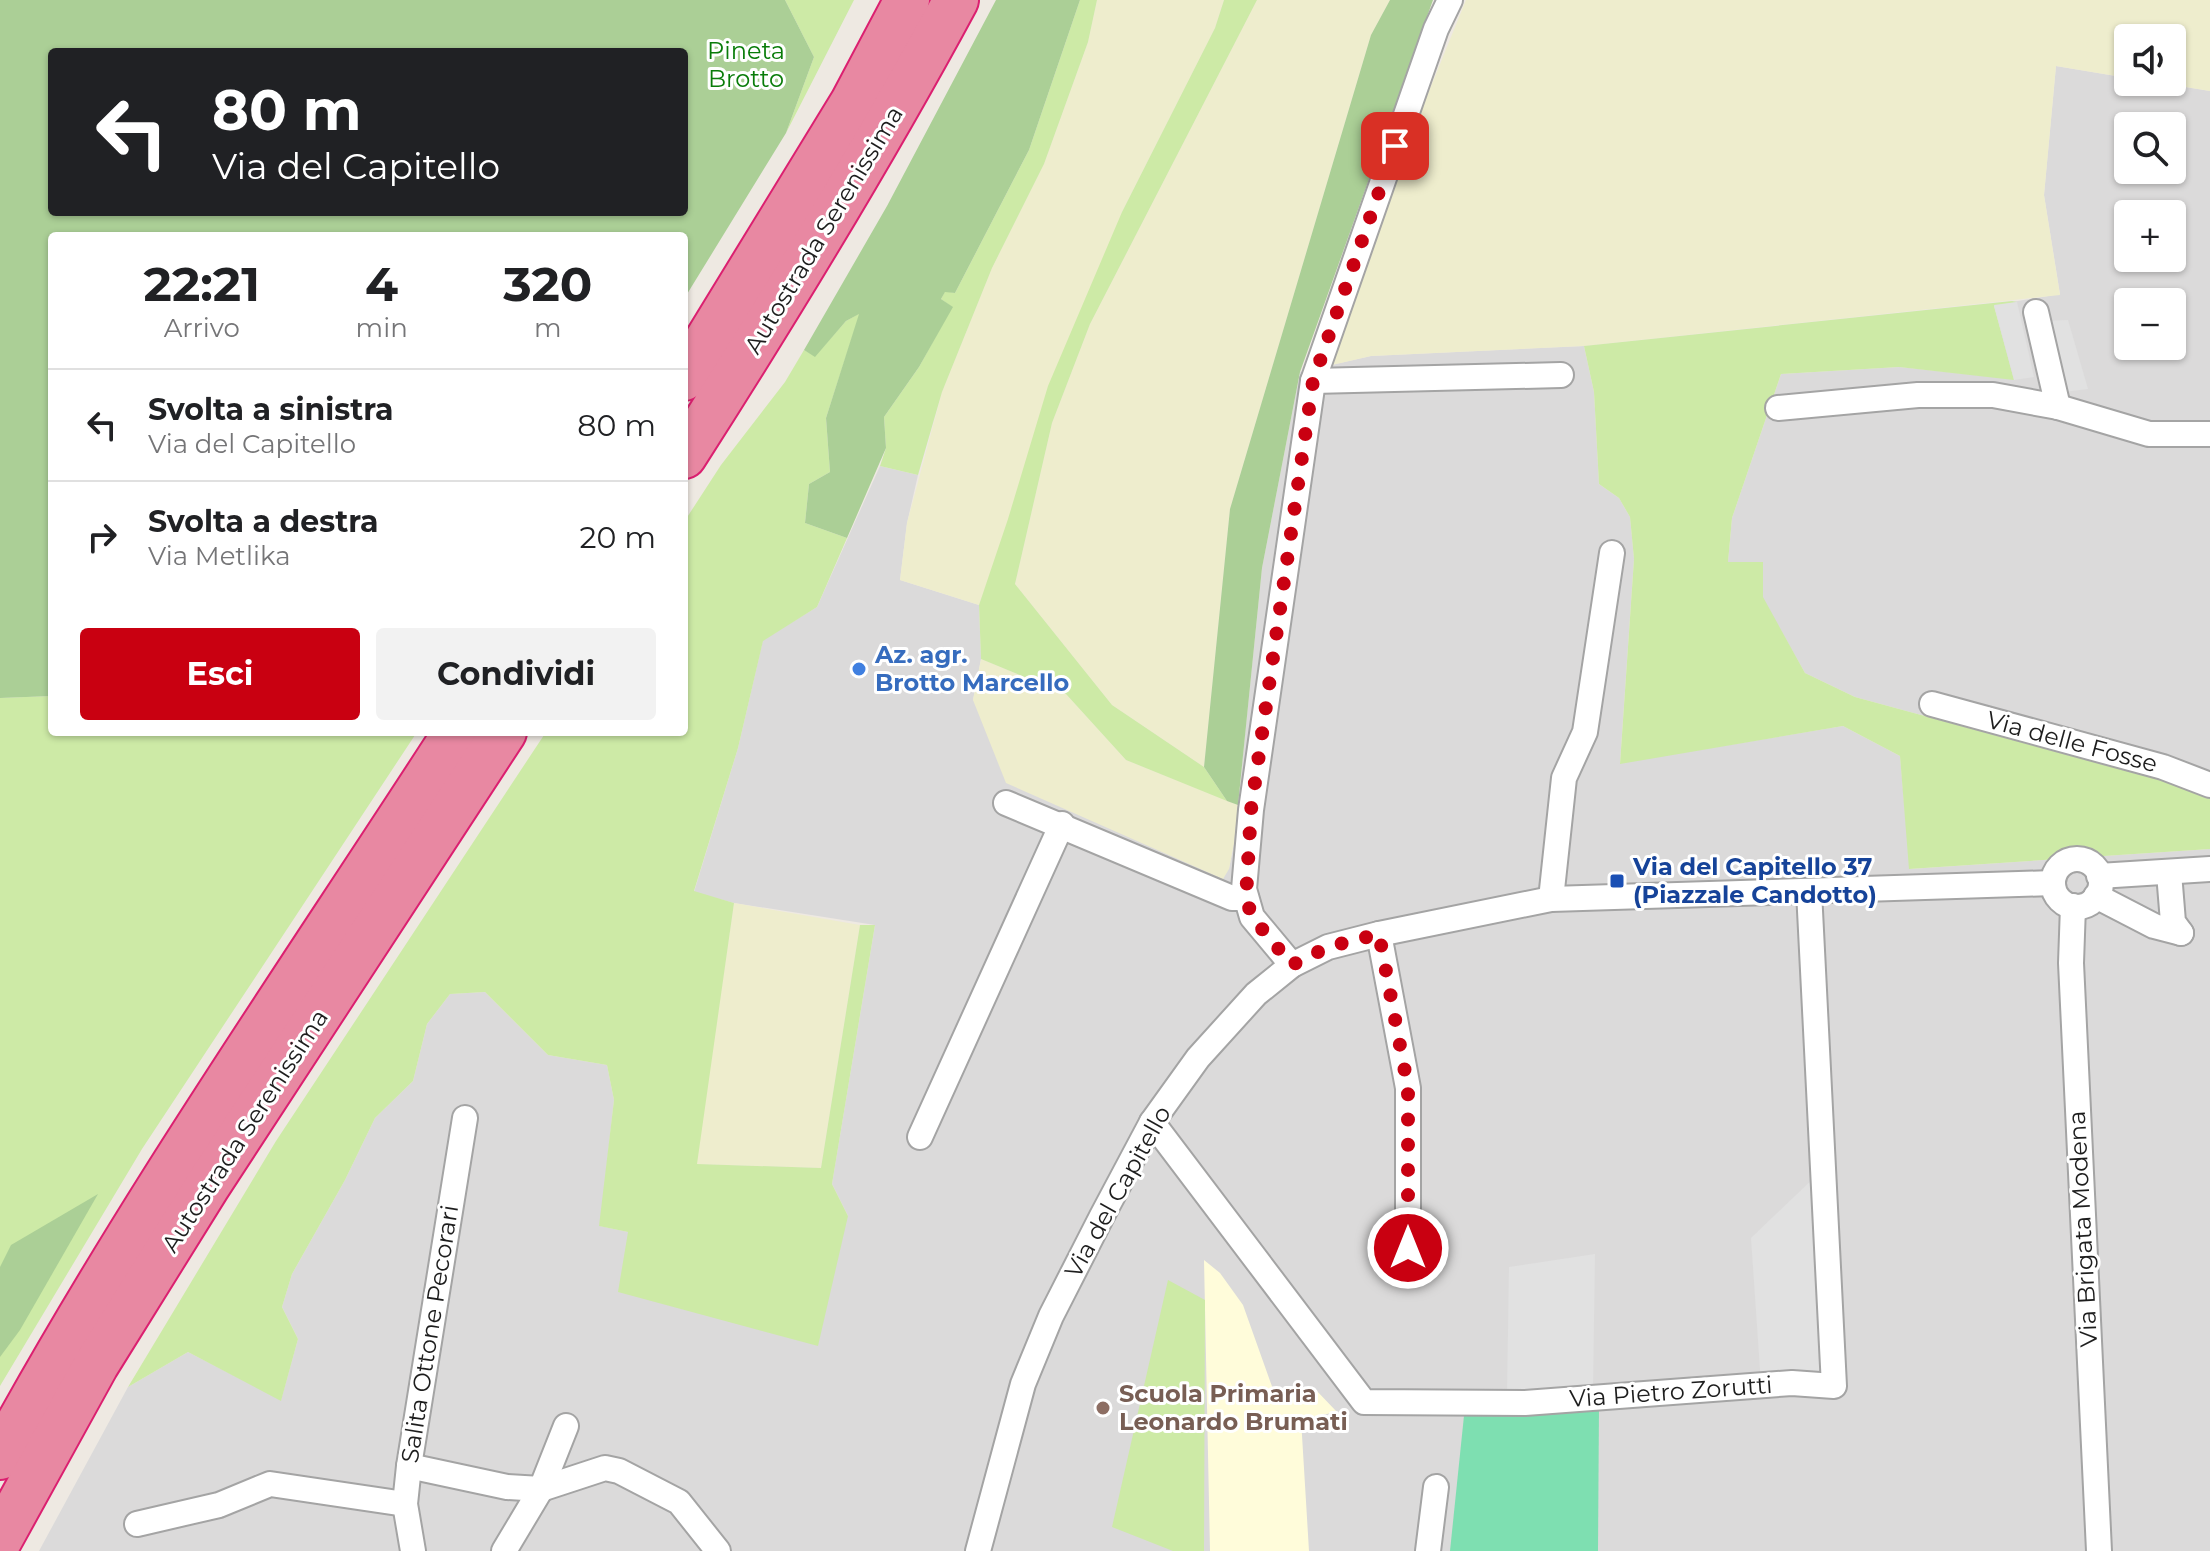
<!DOCTYPE html>
<html lang="it">
<head>
<meta charset="utf-8">
<style>
	:root { --surface:#fff; --page:#f2f2f2; --text:#202124; --muted:#757577; --line:#e0e0e0; --accent:#c90011 }
	body { margin:0; font-family:Montserrat,sans-serif; background:var(--page); color:var(--text); height:100vh; display:flex; flex-direction:column; font-size:30px; white-space:nowrap }
	* { box-sizing:border-box; margin:0 }
	p { font-size:26px; color:var(--muted) }
	.icon { flex:none; width:44px; height:44px; fill:none; stroke:currentColor; stroke-width:2; stroke-linecap:round; stroke-linejoin:round }
	.map { position:relative; flex:1; overflow:hidden }
	.panel { position:absolute; left:48px; top:232px; width:640px; height:504px; display:flex; flex-direction:column; background:var(--surface); border-radius:8px; box-shadow:0 2px 6px #0004 }
	.panel>* { flex:none }
	.top-card { position:absolute; left:48px; top:48px; width:640px; height:168px; border-radius:8px; box-shadow:0 2px 6px #0004; background:#202124; color:#fff; overflow:hidden }
	.tools { position:absolute; left:2114px; top:24px; display:grid; gap:16px }
	.tools a { display:grid; place-items:center; width:72px; height:72px; border-radius:8px; background:var(--surface); box-shadow:0 2px 6px #0004; font-size:40px }
	.pin { position:absolute; display:grid; place-items:center; width:68px; height:68px; color:#fff; margin:-34px; border-radius:16px; box-shadow:0 4px 12px #0006 }
	.me { position:absolute; width:88px; margin:-44px; rotate:0deg; stroke-linejoin:round; filter:drop-shadow(0 0 6px #0008) }
	.turn { display:flex; align-items:center; gap:28px; height:168px; padding:0 32px; font-size:36px }
	.turn .icon { width:104px; height:104px; stroke-width:2.5 }
	.turn b { display:block; font-size:56px; line-height:68px }
	.eta { display:flex; justify-content:space-evenly; align-items:center; height:136px; text-align:center }
	.eta b { font-size:48px; font-weight:700; line-height:56px }
	.action { display:flex; gap:16px; margin-top:auto; padding:16px 32px }
	.action a { flex:1; height:92px; border-radius:8px; background:var(--accent); color:#fff; font-size:32px; font-weight:700; line-height:92px; text-align:center }
	.action a+a { background:var(--page); color:var(--text) }
	ul { padding:0; list-style:none }
	li { display:flex; align-items:center; gap:24px; height:112px; padding:0 32px; border-top:2px solid var(--line) }
	li div { flex:1 }
	li b { display:block; font-size:30px }
	li em { font-style:normal }
	.map>svg:first-child { display:block }
</style>
</head>
<body>
<div class="map">
<svg width="2210" height="1551" viewBox="0 0 2210 1551">
	<rect width="100%" height="100%" fill="#eee9e2"/>
	<g fill="#dbdada" fill-rule="evenodd">
		<path d="M 2056,66 L 2128,78 L 2128,82 L 2155,82 L 2210,91 L 2210,797 L 2200,791 L 1855,697 L 1805,673 L 1762,597 L 1763,562 L 1728,562 L 1732,518 L 1781,374 L 1899,367 L 2013,379 L 1994,305 L 2060,294 L 2044,195 ZM 2128,126 L 2172,126 L 2172,170 L 2128,170 ZM 2128,214 L 2172,214 L 2172,258 L 2128,258 ZM 2128,302 L 2172,302 L 2172,346 L 2128,346 Z"/>
		<path d="M 1584,346 L 1594,392 L 1599,484 L 1619,498 L 1630,517 L 1634,559 L 1620,763 L 1843,726 L 1900,756 L 1910,869 L 2210,849 L 2210,1551 L 39,1551 L 128,1387 L 188,1352 L 281,1400 L 298,1339 L 282,1307 L 292,1274 L 345,1180 L 375,1118 L 413,1081 L 427,1024 L 450,994 L 485,992 L 548,1055 L 607,1065 L 614,1100 L 600,1226 L 628,1232 L 848,1216 L 832,1184 L 875,925 L 734,903 L 694,892 L 738,748 L 763,640 L 817,607 L 880,466 L 918,475 L 907,523 L 900,580 L 979,605 L 981,659 L 973,700 L 1229,869 L 1234,843 L 1262,568 L 1300,372 L 1371,356 Z"/>
	</g>
	<path fill="#fffcda" d="M 1204,1260 L 1220,1273 L 1243,1305 L 1274,1392 L 1314,1388 L 1337,1412 L 1301,1419 L 1309,1551 L 1210,1551 Z"/>
	<g fill="#eeedcd">
		<path d="M 1097,0 L 1224,0 L 1215,28 L 1122,212 L 979,605 L 900,580 L 907,523 L 942,392 L 992,268 L 1044,164 L 1088,42 Z"/>
		<path d="M 1257,0 L 1390,0 L 1371,35 L 1230,509 L 1204,767 L 1112,705 L 1015,584 L 1052,423 L 1090,324 Z"/>
		<path d="M 1466,0 L 2210,0 L 2210,91 L 2155,82 L 2172,82 L 2172,38 L 2128,38 L 2128,78 L 2056,66 L 2044,195 L 2060,295 L 1584,346 L 1371,356 L 1332,365 L 1384,202 Z"/>
		<path d="M 981,659 L 1066,694 L 1126,760 L 1238,805 L 1234,843 L 1229,869 L 1223,879 L 1006,783 L 973,700 Z"/>
		<path d="M 734,903 L 860,925 L 821,1168 L 696,1164 Z"/>
	</g>
	<g fill="#cdeaa6">
		<path d="M 785,0 L 854,0 L 786,133 L 814,57 Z"/>
		<path d="M 1080,0 L 1097,0 L 1088,42 L 1044,164 L 992,268 L 942,392 L 918,475 L 880,466 L 886,448 L 884,417 L 919,367 L 952,307 L 941,299 L 945,291 L 955,293 L 1029,150 Z"/>
		<path d="M 1224,0 L 1257,0 L 1090,324 L 1052,423 L 1015,584 L 1112,705 L 1204,767 L 1227,801 L 1126,760 L 1066,694 L 981,659 L 979,605 L 1008,519 L 1048,386 L 1122,212 L 1215,28 Z"/>
		<path d="M 2012,301 L 2017,302 L 1994,306 L 2014,380 L 1899,367 L 1781,374 L 1732,518 L 1728,562 L 1763,562 L 1763,597 L 1805,673 L 1855,697 L 2200,791 L 2210,797 L 2210,849 L 1909,869 L 1900,756 L 1843,726 L 1620,764 L 1634,559 L 1630,517 L 1619,498 L 1599,484 L 1594,392 L 1584,346 Z"/>
		<path d="M 860,313 L 826,418 L 830,472 L 809,484 L 805,523 L 847,538 L 817,607 L 763,641 L 738,748 L 694,891 L 734,903 L 697,1164 L 821,1168 L 860,925 L 875,925 L 832,1184 L 848,1216 L 818,1346 L 618,1292 L 628,1232 L 599,1226 L 614,1100 L 607,1065 L 548,1055 L 485,992 L 450,994 L 427,1024 L 413,1081 L 375,1118 L 345,1180 L 292,1274 L 282,1307 L 298,1339 L 281,1401 L 188,1352 L 128,1387 L 276,1141 L 546,732 L 684,732 L 684,522 L 721,465 L 785,382 L 804,350 L 815,356 L 846,321 Z"/>
		<path d="M 52,696 L 52,732 L 417,732 L 142,1149 L 0,1386 L 0,698 Z"/>
		<path d="M 1168,1280 L 1205,1300 L 1204,1551 L 1173,1551 L 1112,1527 Z"/>
	</g>
	<g fill="#abcf96" fill-rule="evenodd">
		<path d="M 0,0 L 785,0 L 814,57 L 786,133 L 684,299 L 684,236 L 52,236 L 52,696 L 0,698 ZM 52,52 L 684,52 L 684,212 L 52,212 Z"/>
		<path d="M 996,0 L 1080,0 L 1029,150 L 955,293 L 945,292 L 941,299 L 953,307 L 919,367 L 884,417 L 886,448 L 847,538 L 805,523 L 809,484 L 830,472 L 826,418 L 859,314 L 846,321 L 815,357 L 804,350 L 887,206 Z"/>
		<path d="M 1390,0 L 1433,0 L 1300,372 L 1262,568 L 1238,805 L 1227,801 L 1204,767 L 1230,509 L 1371,35 Z"/>
		<path d="M 98,1194 L 20,1330 L 0,1357 L 0,1267 L 11,1245 Z"/>
	</g>
	<path fill="#7edfb1" d="M 1599,1405 L 1598,1551 L 1450,1551 L 1465,1406 Z"/>
	<g fill="#e1e1e1">
		<path d="M 2017,302 L 2034,377 L 2014,380 L 1994,305 Z"/>
		<path d="M 2068,320 L 2088,389 L 2064,392 L 2044,321 Z"/>
		<path d="M 1817,1175 L 1828,1380 L 1761,1384 L 1751,1238 Z"/>
		<path d="M 1595,1254 L 1593,1388 L 1507,1394 L 1509,1267 Z"/>
	</g>
	<g fill="none" stroke-linecap="round" stroke-linejoin="round">
		<g stroke="#a4a4a4" stroke-width="28">
			<g id="minor">
				<path d="M 2036,312 L 2058,407"/>
				<path d="M 1313,381 L 1561,375"/>
				<path d="M 1778,408 L 1918,395 L 1993,395 L 2058,407 L 2149,434 L 2210,434"/>
				<path d="M 1932,704 L 2163,767 L 2210,785"/>
				<path d="M 1006,803 L 1232,898 L 1246,898"/>
				<circle cx="2077" cy="883" r="24"/>
				<path d="M 2169,873 L 2173,922 L 2181,933"/>
				<path d="M 2099,876 L 2210,869"/>
				<path d="M 2096,896 L 2154,926 L 2181,933"/>
				<path d="M 1551,899 L 1564,778 L 1585,732 L 1612,553"/>
				<path d="M 2073,906 L 2071,963 L 2099,1551"/>
				<path d="M 1379,934 L 1408,1088 L 1408,1248"/>
				<path d="M 1292,965 L 1252,917 L 1244,889 L 1251,810 L 1313,381 L 1436,29 L 1450,0"/>
				<path d="M 1152,1122 L 1364,1402 L 1525,1403 L 1792,1383 L 1834,1386 L 1809,891"/>
				<path d="M 920,1137 L 1062,824"/>
				<path d="M 409,1466 L 507,1487 L 541,1489 L 605,1468 L 619,1471 L 679,1502 L 718,1551"/>
				<path d="M 137,1524 L 219,1505 L 270,1484 L 405,1504"/>
				<path d="M 413,1551 L 405,1504 L 409,1466 L 465,1118"/>
				<path d="M 504,1551 L 541,1489 L 566,1426"/>
				<path d="M 978,1551 L 1023,1384 L 1051,1316 L 1102,1216 L 1152,1122 L 1198,1058 L 1256,994 L 1292,965 L 1328,947 L 1379,934 L 1551,899 L 2053,883"/>
				<path d="M 1428,1551 L 1436,1487"/>
			</g>
		</g>
		<g stroke="#db2070" stroke-width="48">
			<g id="motorway">
				<path d="M 684,378 L 853,102 L 907,0"/>
				<path d="M 684,456 C 780,306 872,156 956,0"/>
				<path d="M 0,1457 C 137,1206 301,972 456,732"/>
				<path d="M 0,1539 L 96,1365 L 208,1185 L 504,732"/>
			</g>
		</g>
		<use href="#minor" stroke="#fff" stroke-width="24"/>
		<use href="#motorway" stroke="#e888a2" stroke-width="44"/>
	</g>
	<g fill="none" stroke-linecap="round" stroke-linejoin="round">
		<path stroke="#c90011" stroke-width="14" stroke-dasharray="0 25.2" d="M 1395,146 L 1313,381 L 1251,810 L 1246,898 L 1252,917 L 1292,965 L 1328,947 L 1379,934 L 1408,1088 L 1408,1248"/>
	</g>
	<circle fill="#3f7fe0" stroke="#fff" stroke-width="3" cx="859" cy="669" r="8"/>
	<rect fill="#1a4fb4" stroke="#fff" stroke-width="3" x="1609" y="873" width="16" height="16" rx="4"/>
	<circle fill="#8d6e63" stroke="#fff" stroke-width="3" cx="1103" cy="1408" r="8"/>
	<g text-anchor="middle" stroke-width="6" stroke-linejoin="round" paint-order="stroke">
		<g font-size="24" fill="#097c09" stroke="#fff">
			<text x="746" y="59">Pineta<tspan x="746" dy="28">Brotto</tspan></text>
		</g>
		<g font-size="24" fill="#1d1d1d" stroke="#fff">
			<text transform="translate(824 230) rotate(-59)" y="8">Autostrada Serenissima</text>
			<text transform="translate(2072 742) rotate(15)" y="8">Via delle Fosse</text>
			<text transform="translate(245 1131) rotate(-57)" y="8">Autostrada Serenissima</text>
			<text transform="translate(1118 1192) rotate(-61)" y="8">Via del Capitello</text>
			<text transform="translate(2083 1229) rotate(-93)" y="8">Via Brigata Modena</text>
			<text transform="translate(430 1334) rotate(-81)" y="8">Salita Ottone Pecorari</text>
			<text transform="translate(1671 1392) rotate(-4)" y="8">Via Pietro Zorutti</text>
		</g>
		<g font-size="24" font-weight="bold" fill="#366cbe" stroke="#fff" text-anchor="start">
			<text x="875" y="663">Az. agr.<tspan x="875" dy="28">Brotto Marcello</tspan></text>
		</g>
		<g font-size="24" font-weight="bold" fill="#164399" stroke="#fff" text-anchor="start">
			<text x="1633" y="875">Via del Capitello 37<tspan x="1633" dy="28">(Piazzale Candotto)</tspan></text>
		</g>
		<g font-size="24" font-weight="bold" fill="#785e54" stroke="#fff" text-anchor="start">
			<text x="1119" y="1402">Scuola Primaria<tspan x="1119" dy="28">Leonardo Brumati</tspan></text>
		</g>
	</g>
</svg>
<div class="tools">
<a><svg class="icon" aria-label="sound" viewBox="0 0 24 24"><path d="M4 9h4l5-4v14l-5-4H4zM17 9q2 3 0 6"/></svg></a>
<a><svg class="icon" aria-label="search" viewBox="0 0 24 24"><circle cx="10" cy="10" r="6"/><path d="M15 15l6 6"/></svg></a>
<a>+</a>
<a>−</a>
</div>
<div class="pin" style="left:1395px;top:146px;background:#d93025"><svg class="icon" aria-label="arrive" viewBox="0 0 24 24"><path d="M6 21V4h12l-3 4 3 4H6"/></svg></div>
<svg class="me" style="left:1408px;top:1248px" viewBox="-20 -20 40 40"><circle r="17" fill="#c90011" stroke="#fff" stroke-width="3"/><path d="M0-11L8 9 0 5-8 9z" fill="#fff"/></svg>
<div class="top-card">
<div class="turn"><svg class="icon" aria-label="left" viewBox="0 0 24 24"><path d="M17 20v-9H6M10 6l-5 5 5 5"/></svg><div><b>80 m</b>Via del Capitello</div></div>
</div>
<section class="panel">
<div class="eta">
<div><b>22:21</b><p>Arrivo</p></div>
<div><b>4</b><p>min</p></div>
<div><b>320</b><p>m</p></div>
</div>
<ul>
<li><svg class="icon" aria-label="left" viewBox="0 0 24 24"><path d="M17 20v-9H6M10 6l-5 5 5 5"/></svg><div><b>Svolta a sinistra</b><p>Via del Capitello</p></div><em>80 m</em></li>
<li><svg class="icon" aria-label="right" viewBox="0 0 24 24"><path d="M7 20v-9h11M14 6l5 5-5 5"/></svg><div><b>Svolta a destra</b><p>Via Metlika</p></div><em>20 m</em></li>
</ul>
<div class="action"><a>Esci</a><a>Condividi</a></div>
</section>
</div>
</body>
</html>
